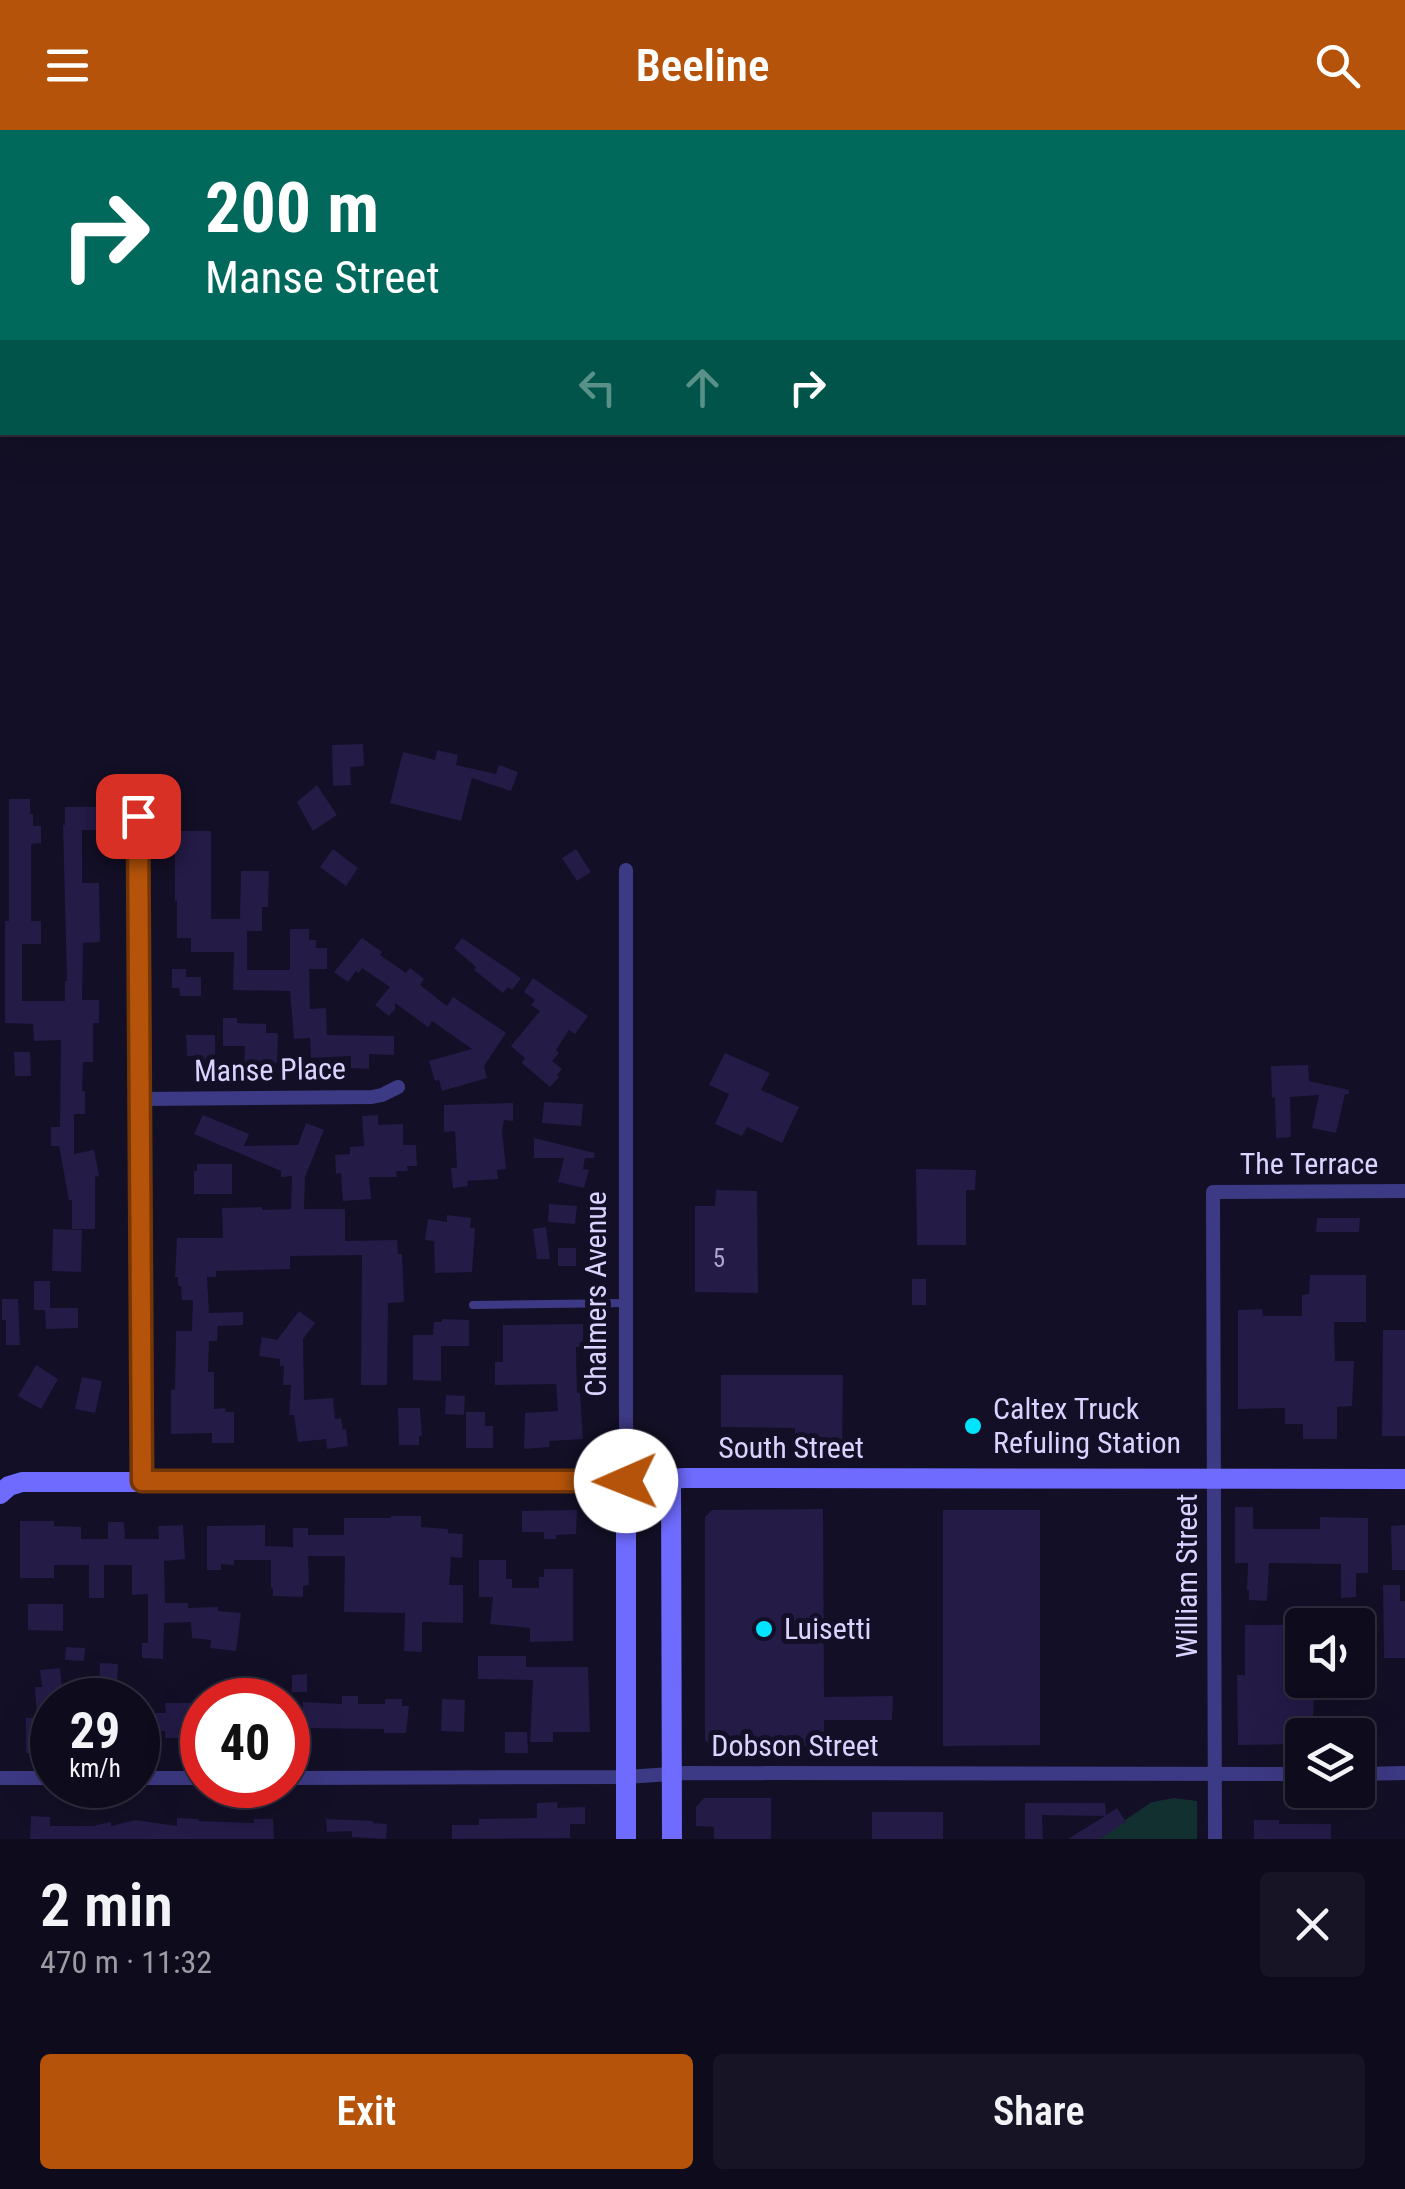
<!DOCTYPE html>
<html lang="en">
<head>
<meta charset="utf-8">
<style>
	:root { --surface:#0e0b1c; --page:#171425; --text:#f1f3f6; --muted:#9b9ba3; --line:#2e2b3b; --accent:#b45309 }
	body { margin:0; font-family:"Roboto Condensed",sans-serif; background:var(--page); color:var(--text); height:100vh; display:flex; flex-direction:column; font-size:38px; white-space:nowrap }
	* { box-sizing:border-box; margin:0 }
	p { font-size:32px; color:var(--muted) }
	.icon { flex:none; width:55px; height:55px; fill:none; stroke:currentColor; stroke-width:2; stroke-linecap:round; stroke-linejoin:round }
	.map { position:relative; height:1709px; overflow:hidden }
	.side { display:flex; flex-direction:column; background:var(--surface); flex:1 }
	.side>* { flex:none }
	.banner { position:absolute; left:0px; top:0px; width:1405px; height:305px; box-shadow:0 10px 40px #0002,0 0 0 2px var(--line); background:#00695c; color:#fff; overflow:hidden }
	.buttons { position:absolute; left:1285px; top:1478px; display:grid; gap:20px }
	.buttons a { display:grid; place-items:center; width:90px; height:90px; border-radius:10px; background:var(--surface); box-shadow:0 10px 40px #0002,0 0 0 2px var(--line); font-size:50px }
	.speed { position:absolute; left:30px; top:1548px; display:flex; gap:20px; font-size:50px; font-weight:700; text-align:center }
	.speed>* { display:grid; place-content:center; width:130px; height:130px; border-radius:50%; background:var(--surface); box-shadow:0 10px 40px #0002,0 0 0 2px var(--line); line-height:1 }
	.speed small { font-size:25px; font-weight:400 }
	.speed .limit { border:15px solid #d22; background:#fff; color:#111 }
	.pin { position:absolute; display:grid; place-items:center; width:85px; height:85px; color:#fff; margin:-42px; border-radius:20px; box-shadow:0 5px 15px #0006 }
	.me { position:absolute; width:110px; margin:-55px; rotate:269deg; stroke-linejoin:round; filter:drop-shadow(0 0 8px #0008) }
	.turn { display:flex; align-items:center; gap:35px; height:210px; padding:0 40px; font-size:45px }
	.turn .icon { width:130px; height:130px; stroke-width:2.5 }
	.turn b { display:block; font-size:70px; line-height:85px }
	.lanes { display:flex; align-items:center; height:95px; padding:0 40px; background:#0003; justify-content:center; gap:50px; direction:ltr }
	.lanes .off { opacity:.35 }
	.round { display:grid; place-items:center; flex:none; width:105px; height:105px; border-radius:10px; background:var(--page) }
	.overview { display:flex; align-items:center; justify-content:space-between; height:170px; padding:0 40px }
	h1 { font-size:60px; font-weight:600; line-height:75px }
	.cta { display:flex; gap:20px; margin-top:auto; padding:20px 40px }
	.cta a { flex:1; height:115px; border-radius:10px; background:var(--accent); color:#fff; font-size:40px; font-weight:600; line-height:115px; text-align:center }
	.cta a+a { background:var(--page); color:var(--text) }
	header { display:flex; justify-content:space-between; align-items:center; height:130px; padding:0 40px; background:var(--accent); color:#fff; font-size:45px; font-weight:600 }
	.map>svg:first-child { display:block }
</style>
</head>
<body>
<header><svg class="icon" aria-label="menu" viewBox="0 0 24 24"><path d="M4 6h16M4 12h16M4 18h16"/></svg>Beeline<svg class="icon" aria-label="search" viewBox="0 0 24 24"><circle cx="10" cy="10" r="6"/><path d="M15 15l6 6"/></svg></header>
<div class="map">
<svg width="1405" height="1709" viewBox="0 0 1405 1709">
	<rect width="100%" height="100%" fill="#130f26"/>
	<path fill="#12302f" d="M 1174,1668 L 1197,1671 L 1197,1709 L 1097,1709 L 1152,1672 Z"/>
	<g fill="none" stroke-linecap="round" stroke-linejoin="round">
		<g stroke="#0a1f44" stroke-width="30">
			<path d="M 0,139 L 2,139"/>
			<path d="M 1402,262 L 1405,262"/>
		</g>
	</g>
	<g fill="#241b47">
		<path d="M 363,614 L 364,636 L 350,637 L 351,655 L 333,656 L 332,615 Z"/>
		<path d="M 437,620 L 458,625 L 456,635 L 496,644 L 499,635 L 518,642 L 511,661 L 472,648 L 461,691 L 390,673 L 403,622 L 435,630 Z"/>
		<path d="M 317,655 L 337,685 L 313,701 L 297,672 Z"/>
		<path d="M 9,669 L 30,669 L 30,684 L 33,684 L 33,696 L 41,696 L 41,713 L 31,714 L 31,791 L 41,791 L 41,814 L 22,814 L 22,871 L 65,871 L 65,851 L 67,851 L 63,695 L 65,695 L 65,677 L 100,677 L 100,700 L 82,700 L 82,753 L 99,753 L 100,812 L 83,813 L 82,870 L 99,870 L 99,893 L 93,893 L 93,932 L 83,932 L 82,961 L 85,961 L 85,984 L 74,984 L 74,1024 L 94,1020 L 99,1046 L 95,1047 L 95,1099 L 72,1099 L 72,1070 L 69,1070 L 59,1016 L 51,1016 L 51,997 L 60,997 L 61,910 L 34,911 L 33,894 L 5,893 L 5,791 L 9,791 Z"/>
		<path d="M 175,701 L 211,701 L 211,789 L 240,789 L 241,741 L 269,741 L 268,777 L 262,777 L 262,801 L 247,801 L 247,840 L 290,840 L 290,799 L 309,799 L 309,810 L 316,810 L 316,818 L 327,818 L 327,839 L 309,839 L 310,879 L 326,878 L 327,905 L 394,906 L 394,925 L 369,924 L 369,939 L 351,938 L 351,926 L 311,928 L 310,908 L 294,909 L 290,861 L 233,860 L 234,822 L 191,822 L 191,808 L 177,808 L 177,771 L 175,771 Z"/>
		<path d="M 333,719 L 358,738 L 346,756 L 320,737 Z"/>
		<path d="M 576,719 L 591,742 L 577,751 L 562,728 Z"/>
		<path d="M 362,808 L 382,822 L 380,825 L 406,843 L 410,838 L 424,849 L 420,855 L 447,876 L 453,867 L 506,903 L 484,936 L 487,948 L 442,961 L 439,950 L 435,951 L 429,931 L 472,919 L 432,891 L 428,897 L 395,873 L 395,879 L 389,886 L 375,875 L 390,857 L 362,838 L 359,843 L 356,841 L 348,852 L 334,842 Z"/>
		<path d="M 462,808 L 521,848 L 512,860 L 508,857 L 503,863 L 474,840 L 476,837 L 454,818 Z"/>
		<path d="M 172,839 L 186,839 L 186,847 L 201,847 L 201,866 L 180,866 L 179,858 L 172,858 Z"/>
		<path d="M 533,848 L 588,886 L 575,904 L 569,900 L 556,920 L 559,923 L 552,931 L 562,939 L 557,945 L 559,947 L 550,957 L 522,933 L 525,928 L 511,916 L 540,881 L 531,875 L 535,870 L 524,862 Z"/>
		<path d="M 223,888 L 237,888 L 237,893 L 266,894 L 266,903 L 278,903 L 277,933 L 262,933 L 262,941 L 244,940 L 245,916 L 223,916 Z"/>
		<path d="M 186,905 L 215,905 L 215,939 L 198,939 L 198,926 L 187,926 Z"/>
		<path d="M 14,922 L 30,922 L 31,946 L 15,946 Z"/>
		<path d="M 725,923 L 770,943 L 761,960 L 799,977 L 782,1013 L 747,997 L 742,1006 L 715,994 L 729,964 L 709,955 Z"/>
		<path d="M 1308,935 L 1309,951 L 1349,960 L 1349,964 L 1345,964 L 1336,1003 L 1312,998 L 1319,965 L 1290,967 L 1291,1007 L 1276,1008 L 1275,967 L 1272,968 L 1271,936 Z"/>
		<path d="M 544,972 L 583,974 L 581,996 L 542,993 Z"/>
		<path d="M 513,973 L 513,991 L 504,990 L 502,1000 L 506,1039 L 497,1040 L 498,1049 L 467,1051 L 468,1056 L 453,1058 L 451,1038 L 457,1038 L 455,1001 L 444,1002 L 444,975 Z"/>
		<path d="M 203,985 L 249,1004 L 244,1016 L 298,1015 L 306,993 L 324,1000 L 305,1047 L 304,1079 L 345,1079 L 345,1111 L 397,1110 L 398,1124 L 402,1124 L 404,1172 L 388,1173 L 387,1255 L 361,1255 L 362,1125 L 290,1126 L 290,1139 L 216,1141 L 216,1147 L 207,1147 L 209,1183 L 243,1182 L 243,1195 L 218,1196 L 217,1211 L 209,1211 L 208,1242 L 214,1242 L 214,1279 L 225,1278 L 226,1282 L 234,1282 L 234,1313 L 212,1313 L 212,1303 L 171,1304 L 171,1260 L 175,1260 L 176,1201 L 192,1201 L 193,1170 L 182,1170 L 181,1156 L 178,1156 L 178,1147 L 175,1147 L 177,1108 L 223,1108 L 222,1078 L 262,1077 L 262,1080 L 291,1079 L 292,1046 L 281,1047 L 281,1041 L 194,1004 Z"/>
		<path d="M 378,985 L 378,995 L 403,994 L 403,1015 L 416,1015 L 417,1036 L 407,1036 L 408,1041 L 396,1041 L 397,1047 L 369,1047 L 371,1069 L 343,1071 L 341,1043 L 336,1044 L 335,1025 L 350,1024 L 350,1017 L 364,1016 L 362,986 Z"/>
		<path d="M 534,1008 L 595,1023 L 594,1028 L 585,1028 L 583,1039 L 589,1040 L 584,1058 L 558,1052 L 564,1028 L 534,1028 Z"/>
		<path d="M 197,1034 L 232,1034 L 232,1064 L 194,1064 L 194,1041 L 197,1041 Z"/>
		<path d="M 916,1039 L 976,1040 L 975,1060 L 966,1060 L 966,1115 L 917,1115 Z"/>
		<path d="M 716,1060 L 757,1061 L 758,1163 L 695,1162 L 695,1076 L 715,1076 Z"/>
		<path d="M 549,1074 L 577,1076 L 575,1094 L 548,1092 Z"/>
		<path d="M 447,1085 L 471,1088 L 470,1098 L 475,1098 L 472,1142 L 435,1143 L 434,1111 L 425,1110 L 428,1089 L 447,1092 Z"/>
		<path d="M 1317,1088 L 1360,1088 L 1359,1102 L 1316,1102 Z"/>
		<path d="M 546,1097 L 550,1129 L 537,1129 L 533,1099 Z"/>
		<path d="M 53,1099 L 82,1100 L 81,1142 L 52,1141 Z"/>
		<rect x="558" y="1118" width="18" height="18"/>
		<path d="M 1310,1145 L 1366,1145 L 1366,1192 L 1334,1192 L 1335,1231 L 1354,1231 L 1352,1276 L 1337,1277 L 1337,1309 L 1303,1309 L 1303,1294 L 1285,1294 L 1285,1278 L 1238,1279 L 1238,1180 L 1262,1179 L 1263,1186 L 1302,1186 L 1302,1165 L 1309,1164 Z"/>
		<rect x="912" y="1149" width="14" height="26"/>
		<path d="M 34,1151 L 50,1151 L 50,1178 L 78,1178 L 78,1198 L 46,1199 L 45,1180 L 34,1180 Z"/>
		<path d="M 2,1169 L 18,1169 L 20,1215 L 6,1215 L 6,1190 L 2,1190 Z"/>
		<path d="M 299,1181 L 315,1193 L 303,1209 L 304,1270 L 333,1268 L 335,1289 L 341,1288 L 343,1300 L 346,1299 L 348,1316 L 327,1319 L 326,1309 L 298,1312 L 294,1285 L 289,1285 L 291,1255 L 283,1255 L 284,1236 L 280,1236 L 280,1229 L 259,1226 L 262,1207 L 277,1210 Z"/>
		<path d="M 442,1189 L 469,1190 L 469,1216 L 441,1216 L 441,1251 L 413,1250 L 413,1205 L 433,1205 L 434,1192 L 442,1192 Z"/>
		<path d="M 583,1194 L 583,1217 L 576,1217 L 577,1263 L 580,1263 L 583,1309 L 549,1311 L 550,1317 L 524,1319 L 525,1283 L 558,1281 L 556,1254 L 495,1255 L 495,1232 L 503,1232 L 503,1195 Z"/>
		<path d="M 1383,1200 L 1405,1200 L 1405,1306 L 1382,1306 Z"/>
		<path d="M 36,1235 L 58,1249 L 41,1279 L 18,1266 Z"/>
		<path d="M 721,1245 L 843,1245 L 842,1321 L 813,1321 L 813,1313 L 808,1313 L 808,1305 L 795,1305 L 795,1298 L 721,1297 Z"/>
		<path d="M 82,1247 L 102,1251 L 95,1283 L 75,1279 Z"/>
		<path d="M 446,1265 L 465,1266 L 464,1285 L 445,1284 Z"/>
		<path d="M 398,1278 L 420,1278 L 422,1306 L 419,1306 L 419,1315 L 399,1315 Z"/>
		<path d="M 466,1282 L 485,1282 L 485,1296 L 493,1296 L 493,1318 L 466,1318 Z"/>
		<path d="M 1235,1377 L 1253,1377 L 1253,1399 L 1320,1399 L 1320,1387 L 1368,1388 L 1368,1443 L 1356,1443 L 1356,1467 L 1341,1468 L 1341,1434 L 1269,1433 L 1267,1471 L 1249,1470 L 1249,1460 L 1247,1460 L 1248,1433 L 1235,1433 Z"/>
		<path d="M 823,1379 L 824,1567 L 893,1566 L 892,1590 L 824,1590 L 824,1616 L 712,1616 L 705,1610 L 705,1387 L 712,1380 Z"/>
		<path d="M 577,1380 L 576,1404 L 556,1405 L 556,1409 L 544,1409 L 544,1402 L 522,1402 L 522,1381 Z"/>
		<path d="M 943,1380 L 1040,1380 L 1040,1615 L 943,1616 Z"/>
		<path d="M 391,1386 L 421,1386 L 421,1397 L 448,1399 L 448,1403 L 463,1404 L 462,1428 L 451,1427 L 449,1455 L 463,1455 L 463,1493 L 422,1492 L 422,1522 L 404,1521 L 405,1483 L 344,1482 L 345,1426 L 308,1426 L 309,1455 L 303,1456 L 303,1467 L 273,1466 L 273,1458 L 271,1458 L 271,1430 L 234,1430 L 234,1435 L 221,1434 L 221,1440 L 207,1440 L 207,1396 L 265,1395 L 265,1416 L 293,1417 L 293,1398 L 308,1398 L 308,1405 L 344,1405 L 344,1388 L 391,1388 Z"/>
		<path d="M 20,1391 L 54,1391 L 54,1396 L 81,1397 L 81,1409 L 108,1409 L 108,1392 L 124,1392 L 125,1409 L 159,1409 L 158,1396 L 183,1395 L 185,1429 L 164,1431 L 165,1473 L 188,1473 L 188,1478 L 218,1477 L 218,1481 L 241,1483 L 236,1521 L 210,1518 L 211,1510 L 192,1508 L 191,1492 L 164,1493 L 163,1529 L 142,1528 L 142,1513 L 148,1513 L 148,1464 L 132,1465 L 132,1435 L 104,1435 L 104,1468 L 89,1468 L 89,1435 L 54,1435 L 54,1448 L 20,1448 Z"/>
		<path d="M 1405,1395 L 1405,1440 L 1392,1440 L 1391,1396 Z"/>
		<path d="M 479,1430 L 506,1430 L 506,1449 L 512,1449 L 512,1458 L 539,1458 L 539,1447 L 544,1447 L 544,1439 L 573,1439 L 573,1511 L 530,1512 L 530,1498 L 490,1494 L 493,1467 L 479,1467 Z"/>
		<path d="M 1383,1455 L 1400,1455 L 1400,1471 L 1405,1471 L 1405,1528 L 1384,1528 Z"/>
		<path d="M 28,1474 L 63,1474 L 63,1501 L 28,1500 Z"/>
		<path d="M 1245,1495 L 1302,1495 L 1302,1550 L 1313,1550 L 1314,1560 L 1313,1593 L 1303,1593 L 1302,1614 L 1238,1615 L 1237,1545 L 1245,1545 Z"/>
		<path d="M 66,1517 L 85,1518 L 84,1531 L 65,1530 Z"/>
		<path d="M 478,1526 L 526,1526 L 526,1537 L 588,1537 L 590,1602 L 553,1602 L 553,1612 L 530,1612 L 533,1550 L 478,1549 Z"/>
		<path d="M 100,1533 L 118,1534 L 117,1561 L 99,1560 Z"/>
		<path d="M 60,1538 L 63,1570 L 52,1570 L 52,1608 L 47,1608 L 47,1623 L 26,1623 L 26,1588 L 37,1588 L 35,1557 L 42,1557 L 40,1540 Z"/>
		<path d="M 307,1544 L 307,1562 L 292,1562 L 292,1545 Z"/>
		<path d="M 342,1566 L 358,1566 L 358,1574 L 385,1574 L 385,1569 L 402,1569 L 402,1576 L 409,1576 L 406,1603 L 384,1603 L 384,1599 L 302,1598 L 303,1572 L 342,1574 Z"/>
		<path d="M 442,1569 L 465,1570 L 464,1602 L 441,1601 Z"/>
		<path d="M 165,1573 L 202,1573 L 202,1600 L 180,1599 L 180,1608 L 165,1608 L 165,1601 L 149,1601 L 148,1583 L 166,1583 Z"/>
		<path d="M 505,1602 L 527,1602 L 528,1623 L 505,1623 Z"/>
		<path d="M 704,1668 L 771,1668 L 771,1709 L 714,1709 L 714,1697 L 696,1696 L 696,1677 Z"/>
		<path d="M 557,1672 L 558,1678 L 585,1677 L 585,1694 L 570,1694 L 570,1708 L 452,1709 L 452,1695 L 479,1695 L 479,1689 L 537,1688 L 537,1673 Z"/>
		<path d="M 1025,1673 L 1105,1673 L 1106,1685 L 1117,1678 L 1126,1692 L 1100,1709 L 1068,1709 L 1105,1686 L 1042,1685 L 1043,1709 L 1025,1709 Z"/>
		<rect x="872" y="1682" width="71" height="27"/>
		<path d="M 31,1686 L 50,1687 L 50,1696 L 93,1696 L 111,1692 L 111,1696 L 135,1690 L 177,1696 L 177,1688 L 198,1689 L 198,1691 L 254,1693 L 254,1689 L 273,1689 L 274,1709 L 30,1709 Z"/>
		<path d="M 326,1689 L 373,1691 L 373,1693 L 387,1694 L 386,1709 L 352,1707 L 352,1701 L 327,1702 Z"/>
		<path d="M 1254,1690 L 1279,1690 L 1279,1694 L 1331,1694 L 1331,1709 L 1254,1709 Z"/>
	</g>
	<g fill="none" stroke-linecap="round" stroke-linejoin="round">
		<path stroke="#3d3a85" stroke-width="8" d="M 473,1175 L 626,1173"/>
		<g stroke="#3d3a85" stroke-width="14">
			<path d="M 138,686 L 142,1351"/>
			<path d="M 140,969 L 372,967 L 382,965 L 398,957"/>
			<path d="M 626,1351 L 626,740"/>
			<path d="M 1358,1644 L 1405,1643"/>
			<path d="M 0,1648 L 52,1648"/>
			<path d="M 138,1648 L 202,1648"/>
			<path d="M 288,1648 L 626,1647 L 686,1643 L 1302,1644"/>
			<path d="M 1215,1709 L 1213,1062 L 1405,1061"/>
		</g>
		<g stroke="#6f6bff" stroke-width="20">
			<path d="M 671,1349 L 672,1709"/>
			<path d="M 626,1351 L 626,1709"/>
			<path d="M 0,1364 L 9,1356 L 22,1352 L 610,1352 L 685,1348 L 1405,1349"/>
		</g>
	</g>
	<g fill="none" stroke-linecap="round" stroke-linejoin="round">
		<g stroke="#753606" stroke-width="25">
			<path id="route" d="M 138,686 L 142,1351 L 626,1351"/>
		</g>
		<use href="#route" stroke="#b45309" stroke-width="18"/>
	</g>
	<g fill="#00e5ff" stroke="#130f26" stroke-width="4">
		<circle cx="973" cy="1296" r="10"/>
		<circle cx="764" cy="1499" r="10"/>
	</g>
	<g text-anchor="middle" stroke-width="10" stroke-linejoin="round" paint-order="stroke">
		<g font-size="25" fill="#aca6d1">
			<text x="719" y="1137">5</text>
		</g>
		<g font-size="30" fill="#d9d4ff" stroke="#130f26">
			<text transform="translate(270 940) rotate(-1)" y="10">Manse Place</text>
			<text x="1309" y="1044">The Terrace</text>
			<text transform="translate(596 1164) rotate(-90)" y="10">Chalmers Avenue</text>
			<text x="791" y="1328">South Street</text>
			<text transform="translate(1187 1446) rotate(-90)" y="10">William Street</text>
			<text x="795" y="1626">Dobson Street</text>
		</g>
		<g font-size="30" fill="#d9d4ff" stroke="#130f26" text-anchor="start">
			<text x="993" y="1289">Caltex Truck<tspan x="993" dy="34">Refuling Station</tspan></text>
			<text x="784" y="1509">Luisetti</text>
		</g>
	</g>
</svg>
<div class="buttons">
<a><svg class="icon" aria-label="sound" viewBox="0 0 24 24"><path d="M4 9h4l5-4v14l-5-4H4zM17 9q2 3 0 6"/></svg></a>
<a><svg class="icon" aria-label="layers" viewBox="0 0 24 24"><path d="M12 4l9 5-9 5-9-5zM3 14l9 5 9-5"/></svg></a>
</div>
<div class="speed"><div>29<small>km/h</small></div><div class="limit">40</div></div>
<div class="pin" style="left:138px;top:686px;background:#d93025"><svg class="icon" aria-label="arrive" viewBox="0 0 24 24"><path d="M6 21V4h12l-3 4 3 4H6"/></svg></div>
<svg class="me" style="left:626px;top:1351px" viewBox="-20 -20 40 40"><circle r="19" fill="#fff"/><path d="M0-13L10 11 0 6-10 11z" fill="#b45309"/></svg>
<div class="banner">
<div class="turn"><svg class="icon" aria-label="right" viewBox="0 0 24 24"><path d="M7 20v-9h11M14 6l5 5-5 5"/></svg><div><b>200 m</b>Manse Street</div></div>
<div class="lanes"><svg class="icon off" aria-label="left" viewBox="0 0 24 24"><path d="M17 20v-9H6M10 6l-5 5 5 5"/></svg><svg class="icon off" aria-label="ahead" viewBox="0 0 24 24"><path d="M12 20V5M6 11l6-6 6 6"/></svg><svg class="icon" aria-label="right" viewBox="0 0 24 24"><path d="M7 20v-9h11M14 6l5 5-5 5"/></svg></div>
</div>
</div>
<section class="side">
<div class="overview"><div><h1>2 min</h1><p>470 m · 11:32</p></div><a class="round"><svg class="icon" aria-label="close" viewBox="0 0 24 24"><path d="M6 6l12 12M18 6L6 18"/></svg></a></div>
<div class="cta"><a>Exit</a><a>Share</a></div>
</section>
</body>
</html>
